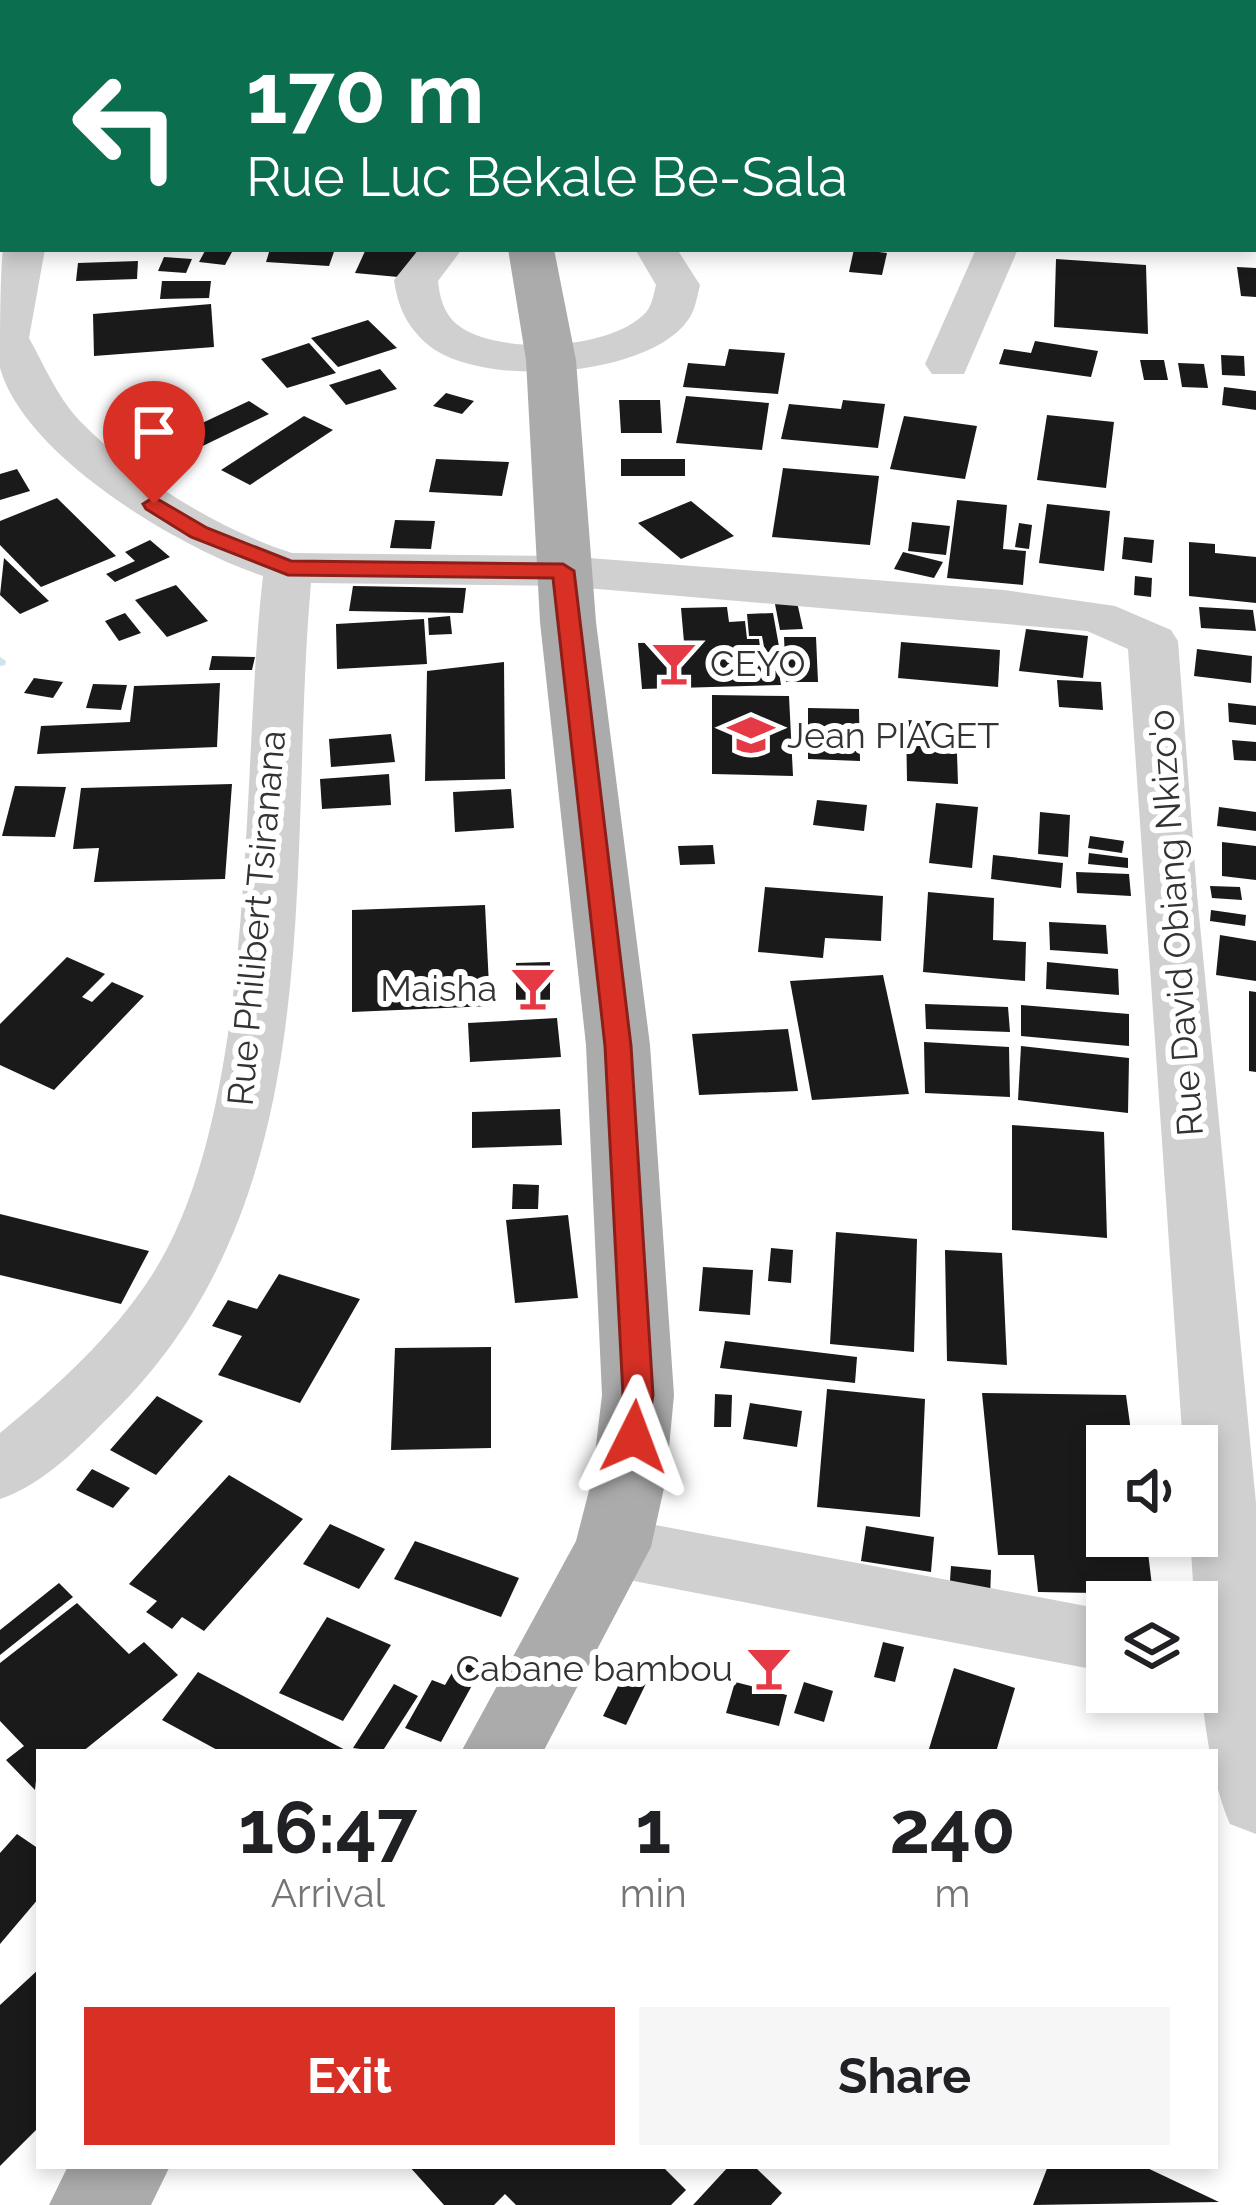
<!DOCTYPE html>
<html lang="en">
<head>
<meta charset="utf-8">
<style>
	:root { --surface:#fff; --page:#f6f6f6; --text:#202124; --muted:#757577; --accent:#d93025 }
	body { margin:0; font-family:Raleway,sans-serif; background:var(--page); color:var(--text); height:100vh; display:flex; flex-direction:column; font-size:45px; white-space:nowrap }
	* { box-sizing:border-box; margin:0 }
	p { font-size:39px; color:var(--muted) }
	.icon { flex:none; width:66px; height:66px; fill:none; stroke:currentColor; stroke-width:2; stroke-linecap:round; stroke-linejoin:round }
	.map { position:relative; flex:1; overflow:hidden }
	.panel { position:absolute; left:36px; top:1749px; width:1182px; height:420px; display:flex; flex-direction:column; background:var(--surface); border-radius:0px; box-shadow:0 6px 18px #0003 }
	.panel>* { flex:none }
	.top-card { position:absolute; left:0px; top:0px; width:1257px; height:252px; box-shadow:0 6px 18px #0003; background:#0b6e4f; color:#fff; overflow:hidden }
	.controls { position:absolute; left:1086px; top:1425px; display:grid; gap:24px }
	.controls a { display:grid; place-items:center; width:132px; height:132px; border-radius:0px; background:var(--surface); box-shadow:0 6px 18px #0003; font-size:60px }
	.pin { position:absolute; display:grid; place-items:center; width:102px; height:102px; color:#fff; margin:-123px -51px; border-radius:50% 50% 50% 0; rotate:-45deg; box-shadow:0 0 12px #0007 }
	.pin .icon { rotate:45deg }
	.me { position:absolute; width:132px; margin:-66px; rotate:3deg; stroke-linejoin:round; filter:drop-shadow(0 0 9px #0008) }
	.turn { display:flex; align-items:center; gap:42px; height:252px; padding:0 48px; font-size:54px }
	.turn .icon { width:156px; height:156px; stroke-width:2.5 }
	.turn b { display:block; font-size:84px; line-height:102px }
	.eta { display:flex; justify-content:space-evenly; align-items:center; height:204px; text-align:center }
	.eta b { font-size:72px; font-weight:700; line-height:84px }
	.action { display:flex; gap:24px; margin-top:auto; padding:24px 48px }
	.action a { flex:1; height:138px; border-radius:0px; background:var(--accent); color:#fff; font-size:48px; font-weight:700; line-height:138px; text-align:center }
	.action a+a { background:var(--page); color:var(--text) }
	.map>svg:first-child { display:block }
</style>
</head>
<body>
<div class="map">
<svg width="1256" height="2205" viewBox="0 0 1256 2205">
	<rect width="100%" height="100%" fill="#fff"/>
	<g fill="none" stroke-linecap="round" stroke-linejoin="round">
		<path fill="#cfe2ee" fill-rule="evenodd" d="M 0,657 L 6,661 L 5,665 L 0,666 Z"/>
	</g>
	<g fill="#1a1a1a">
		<path d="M 206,249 L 232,252 L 225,265 L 199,262 Z"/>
		<path d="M 270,249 L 335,249 L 329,266 L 266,262 Z"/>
		<path d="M 366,249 L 386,249 L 420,252 L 409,278 L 355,273 Z"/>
		<path d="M 854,249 L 887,253 L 882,275 L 849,272 Z"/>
		<path d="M 164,257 L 192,259 L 186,273 L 158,271 Z"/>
		<path d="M 1056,259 L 1146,265 L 1148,334 L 1054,327 Z"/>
		<path d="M 138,261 L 137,279 L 76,281 L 78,263 Z"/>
		<path d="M 1237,267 L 1256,268 L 1256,297 L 1241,296 Z"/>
		<path d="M 162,281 L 211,281 L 209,298 L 160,299 Z"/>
		<path d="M 211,304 L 214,347 L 94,356 L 93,314 Z"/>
		<path d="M 368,320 L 397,348 L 338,367 L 311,338 Z"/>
		<path d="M 1035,341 L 1098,351 L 1091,377 L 999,364 L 1004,349 L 1031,353 Z"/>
		<path d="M 309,343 L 336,373 L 287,388 L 261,359 Z"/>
		<path d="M 729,349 L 785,353 L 778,394 L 683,387 L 688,363 L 725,366 Z"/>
		<path d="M 1221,355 L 1244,356 L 1245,376 L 1222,375 Z"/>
		<path d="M 1140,360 L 1164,360 L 1168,380 L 1144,380 Z"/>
		<path d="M 1178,363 L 1204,364 L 1208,388 L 1182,387 Z"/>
		<path d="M 380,369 L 397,389 L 346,405 L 329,385 Z"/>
		<path d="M 1224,387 L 1256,391 L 1256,410 L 1222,405 Z"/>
		<path d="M 446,393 L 474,401 L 462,414 L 433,406 Z"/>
		<path d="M 686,396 L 769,403 L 762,450 L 676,443 Z"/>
		<path d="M 619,400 L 660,400 L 662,433 L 621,433 Z"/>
		<path d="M 843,400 L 885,404 L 878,448 L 781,439 L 789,404 L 841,409 Z"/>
		<path d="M 249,401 L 269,414 L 186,454 L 166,440 Z"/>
		<path d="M 1047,415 L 1114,422 L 1106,488 L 1037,480 Z"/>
		<path d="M 304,416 L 333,430 L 250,485 L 221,470 Z"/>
		<path d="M 904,416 L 977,426 L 965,479 L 890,469 Z"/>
		<path d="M 436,459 L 509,462 L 502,496 L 429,492 Z"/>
		<rect x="621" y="459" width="64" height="17"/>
		<path d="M 783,468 L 879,476 L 870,545 L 772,537 Z"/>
		<path d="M 17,469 L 30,491 L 0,500 L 0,474 Z"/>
		<path d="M 57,498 L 116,556 L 41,587 L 0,545 L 0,521 Z"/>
		<path d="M 957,500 L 1007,505 L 1003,549 L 1026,551 L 1023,585 L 947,578 Z"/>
		<path d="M 691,501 L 734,536 L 681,559 L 638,523 Z"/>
		<path d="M 1047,504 L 1110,511 L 1104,571 L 1039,563 Z"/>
		<path d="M 395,520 L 435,521 L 431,549 L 390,548 Z"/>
		<path d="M 912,522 L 950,526 L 946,555 L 908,551 Z"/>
		<path d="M 1019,523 L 1032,525 L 1029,549 L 1015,547 Z"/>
		<path d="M 1124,537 L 1154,540 L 1152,563 L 1122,559 Z"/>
		<path d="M 150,540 L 170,557 L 115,582 L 106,574 L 135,561 L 125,552 Z"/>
		<path d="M 1189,542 L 1215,544 L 1215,553 L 1256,557 L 1256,603 L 1189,596 Z"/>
		<path d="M 903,552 L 943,562 L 934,578 L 894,569 Z"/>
		<path d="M 4,558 L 49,601 L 20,614 L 0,595 Z"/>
		<path d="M 1135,576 L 1152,578 L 1151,597 L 1134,595 Z"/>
		<path d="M 176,585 L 208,621 L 167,637 L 135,600 Z"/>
		<path d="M 353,586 L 466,588 L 463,613 L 349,611 Z"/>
		<path d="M 797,602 L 803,629 L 780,630 L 775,604 Z"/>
		<path d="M 727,607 L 729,622 L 745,621 L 747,639 L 759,639 L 761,655 L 776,654 L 781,685 L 642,689 L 638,643 L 684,642 L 681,608 Z"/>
		<path d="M 1199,607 L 1253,610 L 1256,631 L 1201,628 Z"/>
		<path d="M 125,613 L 141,633 L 119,641 L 105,621 Z"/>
		<path d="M 773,613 L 780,652 L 765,652 L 762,636 L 749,636 L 747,614 Z"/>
		<path d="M 450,616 L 452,634 L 429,635 L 428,618 Z"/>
		<path d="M 424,619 L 427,664 L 337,669 L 336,624 Z"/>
		<path d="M 1026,629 L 1088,636 L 1083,678 L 1019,671 Z"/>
		<path d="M 784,637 L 816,637 L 818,682 L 786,682 Z"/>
		<path d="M 901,642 L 1000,650 L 998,687 L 898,678 Z"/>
		<path d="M 1197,649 L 1252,656 L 1251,683 L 1194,676 Z"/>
		<path d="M 212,656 L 255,657 L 252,670 L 209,670 Z"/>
		<path d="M 504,662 L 505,779 L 425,781 L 427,671 Z"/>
		<path d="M 34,678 L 63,682 L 53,698 L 24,693 Z"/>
		<path d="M 1057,680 L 1101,682 L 1103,710 L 1059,707 Z"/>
		<path d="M 220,683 L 217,747 L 37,754 L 41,726 L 130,722 L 134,686 Z"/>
		<path d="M 93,684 L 127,685 L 121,710 L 86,708 Z"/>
		<path d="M 712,695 L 789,696 L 793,776 L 712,774 Z"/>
		<path d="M 1228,703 L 1256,706 L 1256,725 L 1229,722 Z"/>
		<path d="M 808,708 L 859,709 L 860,761 L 808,759 Z"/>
		<path d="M 906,720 L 956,722 L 958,784 L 907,781 Z"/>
		<path d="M 391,734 L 395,762 L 331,767 L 329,739 Z"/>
		<path d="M 1232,740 L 1256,742 L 1256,761 L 1234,760 Z"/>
		<path d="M 389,774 L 391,805 L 322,809 L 320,779 Z"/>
		<path d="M 232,784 L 225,879 L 94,882 L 99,848 L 73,849 L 81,788 Z"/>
		<path d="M 15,786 L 66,787 L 55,837 L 2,836 Z"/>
		<path d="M 511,789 L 514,828 L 455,832 L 453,792 Z"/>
		<path d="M 817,800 L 867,805 L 864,831 L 813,825 Z"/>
		<path d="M 936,803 L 978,807 L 972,868 L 929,863 Z"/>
		<path d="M 1219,807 L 1256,812 L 1256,831 L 1217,826 Z"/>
		<path d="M 1040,812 L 1070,815 L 1068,857 L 1038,854 Z"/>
		<path d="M 1090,836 L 1124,841 L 1122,853 L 1088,848 Z"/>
		<path d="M 1222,842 L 1256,846 L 1256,880 L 1222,876 Z"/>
		<path d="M 713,845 L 715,864 L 680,865 L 678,846 Z"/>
		<path d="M 1089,853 L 1128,858 L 1128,868 L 1088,864 Z"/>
		<path d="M 993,855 L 1063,863 L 1061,888 L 991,879 Z"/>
		<path d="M 1076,872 L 1129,874 L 1131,896 L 1077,893 Z"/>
		<path d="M 1210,886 L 1240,887 L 1242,900 L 1212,898 Z"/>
		<path d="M 765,887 L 883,896 L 881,941 L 825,938 L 823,958 L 758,952 Z"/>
		<path d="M 928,892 L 994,898 L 993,940 L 1026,942 L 1025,981 L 923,972 Z"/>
		<path d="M 485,905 L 490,1006 L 352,1012 L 352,910 Z"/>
		<path d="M 1211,910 L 1246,915 L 1245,926 L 1210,921 Z"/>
		<path d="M 1049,922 L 1106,925 L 1108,954 L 1050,950 Z"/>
		<path d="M 1220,935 L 1256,941 L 1256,981 L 1216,975 Z"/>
		<path d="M 67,957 L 105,974 L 82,997 L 92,1002 L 112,982 L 144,996 L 54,1090 L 0,1065 L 0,1024 Z"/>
		<path d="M 550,962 L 550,1014 L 516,1014 L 516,963 Z"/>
		<path d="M 1047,962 L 1118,969 L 1119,995 L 1046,989 Z"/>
		<path d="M 883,975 L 909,1094 L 812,1100 L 790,981 Z"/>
		<path d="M 1249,991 L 1256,992 L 1256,1072 L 1249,1071 Z"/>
		<path d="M 925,1004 L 1008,1007 L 1010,1032 L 926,1029 Z"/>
		<path d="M 1021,1005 L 1129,1014 L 1129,1046 L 1021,1036 Z"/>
		<path d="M 557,1018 L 561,1057 L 470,1062 L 468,1023 Z"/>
		<path d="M 788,1029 L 798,1091 L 699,1095 L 692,1034 Z"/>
		<path d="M 924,1042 L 1009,1047 L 1010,1097 L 925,1093 Z"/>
		<path d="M 1021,1046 L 1129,1058 L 1128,1113 L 1018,1100 Z"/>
		<path d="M 560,1109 L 562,1145 L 472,1148 L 472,1112 Z"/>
		<path d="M 1012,1125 L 1104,1132 L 1107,1238 L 1012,1230 Z"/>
		<path d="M 513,1184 L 539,1185 L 538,1209 L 512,1209 Z"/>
		<path d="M 0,1214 L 149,1251 L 121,1304 L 0,1275 Z"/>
		<path d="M 568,1215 L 578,1298 L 515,1303 L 506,1220 Z"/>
		<path d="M 836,1232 L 917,1239 L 914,1352 L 830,1344 Z"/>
		<path d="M 771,1248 L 793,1250 L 791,1283 L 768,1281 Z"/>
		<path d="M 945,1250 L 1002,1253 L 1007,1365 L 947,1361 Z"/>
		<path d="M 703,1267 L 753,1270 L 750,1315 L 699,1311 Z"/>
		<path d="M 279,1274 L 360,1299 L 300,1403 L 218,1375 L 242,1336 L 212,1326 L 228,1300 L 257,1309 Z"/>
		<path d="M 725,1341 L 857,1357 L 855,1383 L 720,1368 Z"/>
		<path d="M 491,1347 L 491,1448 L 391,1450 L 395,1348 Z"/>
		<path d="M 827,1389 L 925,1399 L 920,1517 L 817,1507 Z"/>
		<path d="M 982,1393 L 1126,1395 L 1133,1446 L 1107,1446 L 1107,1536 L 1146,1536 L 1153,1594 L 1038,1592 L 1034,1555 L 998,1555 Z"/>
		<path d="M 715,1394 L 732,1395 L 731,1427 L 714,1427 Z"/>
		<path d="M 157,1396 L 203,1421 L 156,1475 L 110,1450 Z"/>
		<path d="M 750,1403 L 802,1411 L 797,1447 L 743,1439 Z"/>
		<path d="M 92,1469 L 130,1488 L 113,1508 L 76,1490 Z"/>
		<path d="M 229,1475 L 303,1519 L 204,1631 L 182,1617 L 172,1629 L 146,1612 L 157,1601 L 129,1584 Z"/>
		<path d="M 330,1524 L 385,1549 L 359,1589 L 303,1564 Z"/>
		<path d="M 866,1526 L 934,1537 L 931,1572 L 861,1561 Z"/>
		<path d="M 415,1541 L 519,1578 L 501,1617 L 394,1579 Z"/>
		<path d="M 951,1566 L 991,1570 L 990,1599 L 949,1595 Z"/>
		<path d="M 59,1583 L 73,1597 L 0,1655 L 0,1630 Z"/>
		<path d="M 77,1603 L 129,1654 L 144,1642 L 178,1675 L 82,1752 L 39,1752 L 35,1790 L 6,1760 L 24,1746 L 0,1721 L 0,1663 Z"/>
		<path d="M 327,1617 L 391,1645 L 343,1721 L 279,1693 Z"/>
		<path d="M 883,1642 L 904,1647 L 895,1682 L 874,1677 Z"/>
		<path d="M 459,1661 L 481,1669 L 441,1742 L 405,1728 L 432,1680 L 445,1685 Z"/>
		<path d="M 630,1662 L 652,1671 L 626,1725 L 603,1716 Z"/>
		<path d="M 954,1668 L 1015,1688 L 996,1752 L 928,1752 Z"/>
		<path d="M 198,1672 L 349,1752 L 221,1752 L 162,1720 Z"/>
		<path d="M 735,1682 L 787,1695 L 779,1726 L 726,1713 Z"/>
		<path d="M 804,1682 L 833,1691 L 824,1722 L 794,1713 Z"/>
		<path d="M 394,1684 L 418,1696 L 382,1752 L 353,1748 Z"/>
		<path d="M 17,1834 L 39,1849 L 39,1898 L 0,1944 L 0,1853 Z"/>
		<path d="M 39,1969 L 39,2127 L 0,2166 L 0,2005 Z"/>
		<path d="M 409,2166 L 662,2166 L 686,2190 L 671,2205 L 516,2205 L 505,2194 L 494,2205 L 444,2205 Z"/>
		<path d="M 729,2166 L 754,2166 L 782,2193 L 771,2205 L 693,2205 Z"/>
		<path d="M 1048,2166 L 1143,2166 L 1219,2202 L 1033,2205 Z"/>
	</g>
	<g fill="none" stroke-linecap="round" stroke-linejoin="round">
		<g fill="#d0d0d0" fill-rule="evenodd">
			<rect x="985" y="0" width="38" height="3"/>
			<path d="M 0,51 L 3,52 L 3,76 L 0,75 Z"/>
			<path d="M 3,249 L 45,249 L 29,338 C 44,365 57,396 78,419 C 134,477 215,528 292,553 L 563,556 L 1004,590 L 1115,606 L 1171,630 L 1178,641 L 1197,894 L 1256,1503 L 1256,1834 L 1230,1824 C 1199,1755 1196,1616 1190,1536 L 1197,1536 L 1197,1446 L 1183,1446 L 1128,649 L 1087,631 L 563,586 L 311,583 C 286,867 335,1193 114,1412 C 81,1445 45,1484 0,1499 L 0,1433 C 56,1387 112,1337 152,1275 C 259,1108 240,775 263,576 C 181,549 25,457 0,368 C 0,344 0,272 3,249 Z"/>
			<path d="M 419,249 L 462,249 L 438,281 C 440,300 445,317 462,328 C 503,355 614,350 647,311 C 652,305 654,293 656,285 L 635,249 L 677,249 L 700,285 C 697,297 695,311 688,320 C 648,378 479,389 427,344 C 406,325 398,307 394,280 Z"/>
			<path d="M 976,249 L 1018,249 L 964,374 L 932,374 L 925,364 Z"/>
			<path d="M 613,1517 L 1107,1610 L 1107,1672 L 613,1577 L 589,1568 L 578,1547 L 589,1526 Z"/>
		</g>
		<g fill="#ababab" fill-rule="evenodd">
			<rect x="414" y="0" width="42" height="3"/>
			<path d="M 508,249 L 554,249 L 576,360 L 596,622 L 650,1045 L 674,1395 L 666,1479 L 651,1547 L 543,1752 L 461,1752 L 576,1541 L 592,1479 L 602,1395 L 586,1045 L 540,622 L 526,360 Z"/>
			<path d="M 68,2166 L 170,2166 L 151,2205 L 49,2205 Z"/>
		</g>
	</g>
	<path fill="#d93025" stroke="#8d1f18" stroke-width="3" d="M 154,497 L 207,528 L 291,561 L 563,564 L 574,571 L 631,1046 L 653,1395 L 645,1446 L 623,1446 L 619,1437 L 623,1395 L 605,1046 L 553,578 L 288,575 L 191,537 L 146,509 L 143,504 Z"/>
	<defs>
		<g id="bar-bare" transform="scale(3.6)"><path d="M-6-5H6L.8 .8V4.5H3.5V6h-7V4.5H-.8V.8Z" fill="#e63946" stroke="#fff" stroke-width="2.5" paint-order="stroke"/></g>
		<g id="school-bare" transform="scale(3.6)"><path d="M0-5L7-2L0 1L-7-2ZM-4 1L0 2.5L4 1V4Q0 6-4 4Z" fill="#e63946" stroke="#fff" stroke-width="2.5" paint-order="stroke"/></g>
	</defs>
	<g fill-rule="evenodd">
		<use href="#bar-bare" x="674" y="663"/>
		<use href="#school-bare" x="751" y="735"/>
		<use href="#bar-bare" x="533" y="988"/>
		<use href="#bar-bare" x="769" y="1668"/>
	</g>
	<g text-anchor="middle" stroke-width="12" stroke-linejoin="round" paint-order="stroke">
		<g font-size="36" fill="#333" stroke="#fff" text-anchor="start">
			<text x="710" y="676">CEYO</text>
			<text x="787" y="748">Jean PIAGET</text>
			<text x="497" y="1001" text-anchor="end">Maisha</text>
			<text x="733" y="1681" text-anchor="end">Cabane bambou</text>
		</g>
		<g font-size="36" fill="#333" stroke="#fff">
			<text transform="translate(256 918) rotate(-85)" y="13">Rue Philibert Tsiranana</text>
			<text transform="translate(1175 923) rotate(-94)" y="13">Rue David Obiang Nkizo'o</text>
		</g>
	</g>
</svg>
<div class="controls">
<a><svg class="icon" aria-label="sound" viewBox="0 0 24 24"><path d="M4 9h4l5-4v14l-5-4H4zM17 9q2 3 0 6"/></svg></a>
<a><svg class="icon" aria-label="layers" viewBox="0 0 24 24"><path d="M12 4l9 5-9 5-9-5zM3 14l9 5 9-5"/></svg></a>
</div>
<div class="pin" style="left:154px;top:504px;background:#d93025"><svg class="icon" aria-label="arrive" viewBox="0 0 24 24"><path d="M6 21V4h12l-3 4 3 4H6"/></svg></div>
<svg class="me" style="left:634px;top:1437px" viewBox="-20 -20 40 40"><path d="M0-17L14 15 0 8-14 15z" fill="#d93025" stroke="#fff" stroke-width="4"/></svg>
<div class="top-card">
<div class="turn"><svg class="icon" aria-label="left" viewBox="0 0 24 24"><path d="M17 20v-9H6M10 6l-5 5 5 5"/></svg><div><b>170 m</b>Rue Luc Bekale Be-Sala</div></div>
</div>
<section class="panel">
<div class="eta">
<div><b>16:47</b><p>Arrival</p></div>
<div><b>1</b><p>min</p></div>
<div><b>240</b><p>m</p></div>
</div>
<div class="action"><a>Exit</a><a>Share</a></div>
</section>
</div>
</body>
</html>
